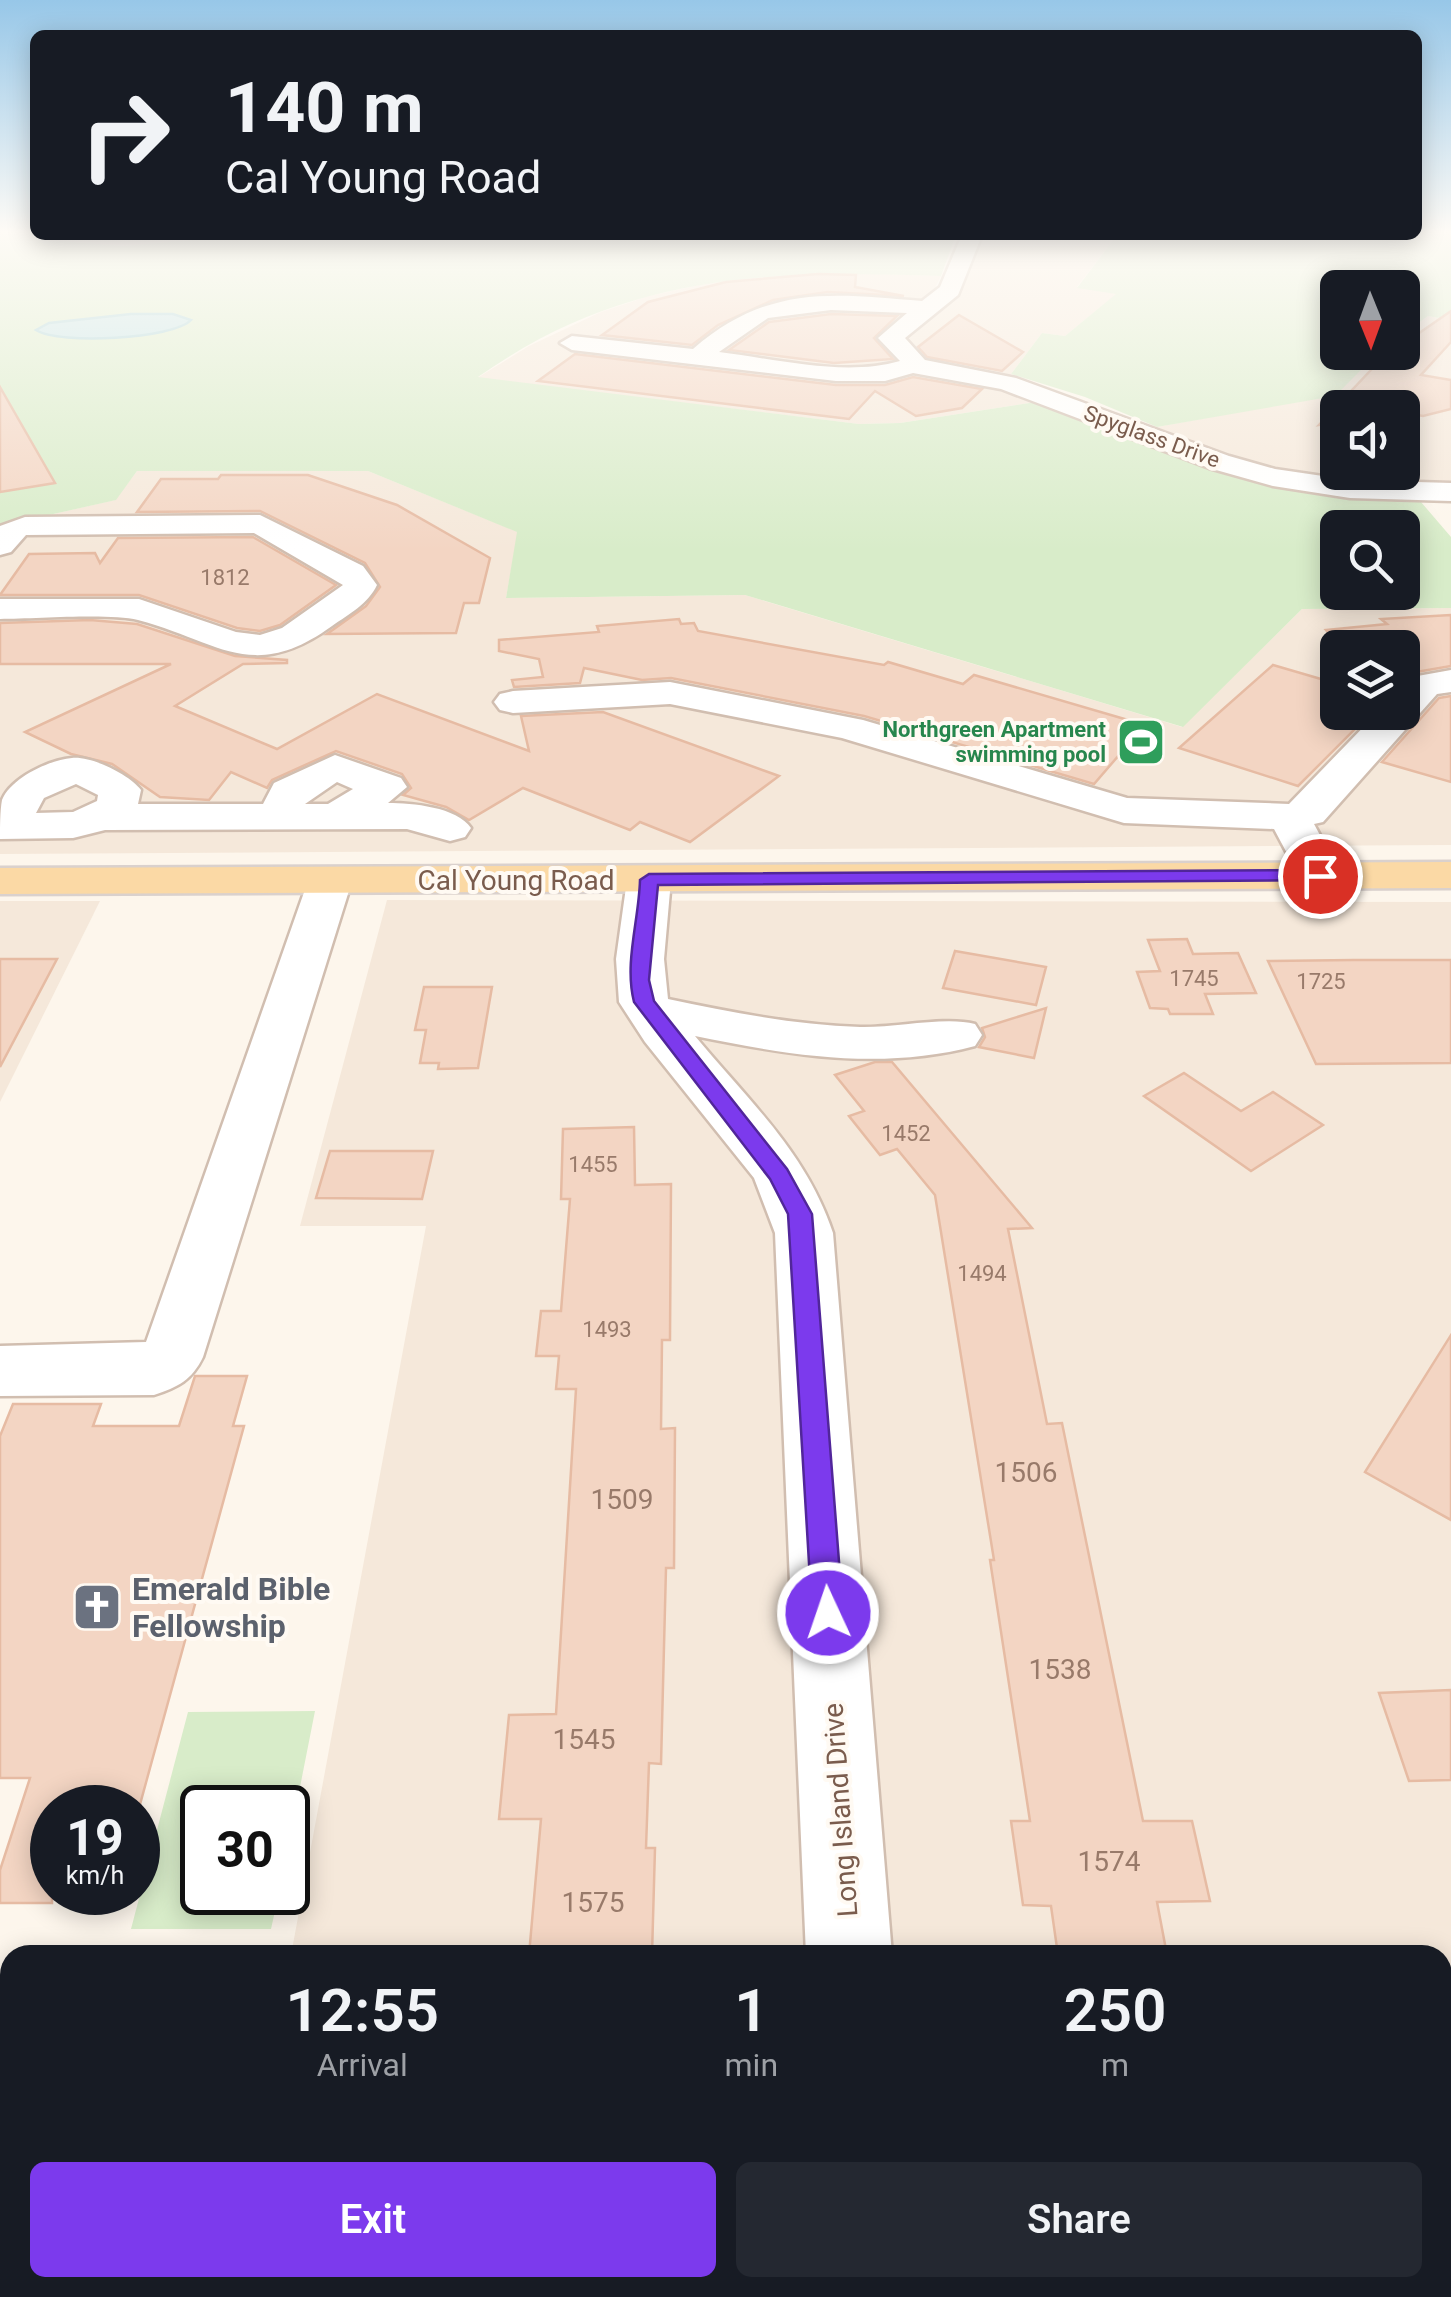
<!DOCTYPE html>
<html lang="en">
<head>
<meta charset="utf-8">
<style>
	:root { --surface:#171b24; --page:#242831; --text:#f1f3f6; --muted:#9ea1a6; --accent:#7c3aed }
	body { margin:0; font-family:Roboto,sans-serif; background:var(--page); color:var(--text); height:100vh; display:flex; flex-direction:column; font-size:38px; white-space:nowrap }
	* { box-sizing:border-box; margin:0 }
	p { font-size:32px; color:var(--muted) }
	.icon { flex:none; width:55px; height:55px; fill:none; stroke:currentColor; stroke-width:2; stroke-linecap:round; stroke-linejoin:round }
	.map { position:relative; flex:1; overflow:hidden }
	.side { position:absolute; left:0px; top:1945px; width:1452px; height:352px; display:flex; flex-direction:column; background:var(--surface); border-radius:30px 30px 0 0; box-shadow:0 5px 25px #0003 }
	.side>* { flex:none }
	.guide { position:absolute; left:30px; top:30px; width:1392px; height:210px; border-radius:15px; box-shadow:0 5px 25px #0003; background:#171b24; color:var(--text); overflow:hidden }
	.needle { width:65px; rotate:179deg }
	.buttons { position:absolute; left:1320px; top:270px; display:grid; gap:20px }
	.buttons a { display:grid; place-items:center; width:100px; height:100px; border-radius:15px; background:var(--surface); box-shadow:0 5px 25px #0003; font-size:50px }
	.speed { position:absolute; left:30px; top:1785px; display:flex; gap:20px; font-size:50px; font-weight:700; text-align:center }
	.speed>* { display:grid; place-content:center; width:130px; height:130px; border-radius:50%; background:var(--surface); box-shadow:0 5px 25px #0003; line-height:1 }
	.speed small { font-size:25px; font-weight:400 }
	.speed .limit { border:5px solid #111; border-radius:15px; background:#fff; color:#111 }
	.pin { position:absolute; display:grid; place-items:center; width:85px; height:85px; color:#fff; margin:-42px; border:5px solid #fff; border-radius:50%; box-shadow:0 2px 10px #0007 }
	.me { position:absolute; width:110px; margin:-55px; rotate:357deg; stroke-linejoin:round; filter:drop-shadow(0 0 8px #0008) }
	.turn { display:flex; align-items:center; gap:35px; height:210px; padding:0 30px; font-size:45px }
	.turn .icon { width:130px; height:130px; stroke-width:2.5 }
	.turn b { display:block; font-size:70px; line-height:85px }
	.eta { display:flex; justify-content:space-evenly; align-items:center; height:170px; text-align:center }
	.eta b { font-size:60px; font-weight:600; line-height:70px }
	.action { display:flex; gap:20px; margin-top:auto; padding:20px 30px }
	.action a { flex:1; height:115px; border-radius:15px; background:var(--accent); color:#fff; font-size:40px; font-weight:600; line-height:115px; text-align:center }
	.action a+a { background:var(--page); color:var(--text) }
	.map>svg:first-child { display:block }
</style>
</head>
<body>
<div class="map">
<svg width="1451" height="2297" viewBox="0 0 1451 2297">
	<rect width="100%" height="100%" fill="#fdf6ec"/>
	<g fill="#f5e8da" fill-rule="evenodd">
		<path d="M 44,235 L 248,235 L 123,246 L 47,240 L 42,238 Z"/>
		<path d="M 984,235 L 1117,235 L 1077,287 L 1118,293 L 1065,336 L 1042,333 L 1011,374 L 988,385 L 1036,402 L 900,423 L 859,424 L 477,378 L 529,346 L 601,312 L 649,296 L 727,279 L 808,272 L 941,276 L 932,294 L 959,297 Z"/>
		<path d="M 1428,316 L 1451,320 L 1451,488 L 1380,488 L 1255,466 L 1157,427 L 1336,394 L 1378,353 L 1402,352 L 1403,334 ZM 1338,408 L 1402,408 L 1402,472 L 1338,472 Z"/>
		<path d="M 137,471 L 368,471 L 518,532 L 506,598 L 745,595 L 1182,727 L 1302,609 L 1451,608 L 1451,845 L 0,854 L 0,526 L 115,500 ZM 1338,648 L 1402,648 L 1402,712 L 1338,712 Z"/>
		<path d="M 387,900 L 1451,902 L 1451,2297 L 227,2297 L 229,2288 L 1442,2288 L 1442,1955 L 291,1955 L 426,1226 L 300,1226 Z"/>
		<path d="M 0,901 L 100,901 L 0,1102 Z"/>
	</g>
	<g fill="#d8ecc9" fill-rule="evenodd">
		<path d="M 0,230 L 35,230 L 35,235 L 44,235 L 47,240 L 123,246 L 248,235 L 956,235 L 941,276 C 769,270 625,273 478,377 L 859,424 L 900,423 L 1036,402 L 1245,479 L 1346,498 L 1421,502 L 1451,537 L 1451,608 L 1302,609 L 1183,727 L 745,595 L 506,598 L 517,532 L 368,471 L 137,471 L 116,500 L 0,526 ZM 1338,528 L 1402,528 L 1402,592 L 1338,592 Z"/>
		<path d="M 1418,230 L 1451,230 L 1451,320 L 1428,316 L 1403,334 L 1402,288 L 1338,288 L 1338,352 L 1378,353 L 1341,390 L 1329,397 L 1157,427 L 1085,397 L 1011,374 L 1042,333 L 1065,336 L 1116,294 L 1077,288 L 1117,235 L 1418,235 Z"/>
		<path d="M 315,1711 L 288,1848 L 288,1808 L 202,1808 L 202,1892 L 279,1893 L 271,1929 L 131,1929 L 188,1712 Z"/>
	</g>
	<path fill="#bfe3e8" stroke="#a5d3da" stroke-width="2.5" d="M 131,314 L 173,314 L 191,320 C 173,339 59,345 36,330 L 49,323 Z"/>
	<g fill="#f3d5c3" stroke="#e6bba3" stroke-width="2.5">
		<path d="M 818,274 L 856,275 L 855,287 L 904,296 L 828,292 L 773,300 L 718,325 L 692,345 L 602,335 L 648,302 L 726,282 Z"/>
		<path d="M 1451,311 L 1451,342 L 1421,375 L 1451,380 L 1451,409 L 1423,416 L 1402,412 L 1402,408 L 1338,408 L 1338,422 L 1319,425 L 1388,352 L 1402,352 L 1402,345 Z"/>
		<path d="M 831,314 L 897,316 L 874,338 L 893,359 L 834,363 L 729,350 L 769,322 Z"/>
		<path d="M 959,315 L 1023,352 L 1002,371 L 927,357 L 918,347 Z"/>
		<path d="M 575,354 L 836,385 L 885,385 L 913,377 L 982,389 L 962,408 L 916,416 L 875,391 L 849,419 L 538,381 Z"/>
		<path d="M 0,387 L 55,483 L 0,492 Z"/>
		<path d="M 221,475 L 308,475 L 397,505 L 490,558 L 479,603 L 464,603 L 456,633 L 327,634 L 366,606 L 380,587 L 365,563 L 260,511 L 137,512 L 161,479 L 218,479 Z"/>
		<path d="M 253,537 L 336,585 L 280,625 L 260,631 L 237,628 L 139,595 L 0,595 L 29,554 L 95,553 L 100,563 L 118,538 Z"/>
		<path d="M 1451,615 L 1451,666 L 1411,673 L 1402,681 L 1402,648 L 1342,648 L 1326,630 L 1387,624 L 1381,619 Z"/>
		<path d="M 679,619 L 681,624 L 694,623 L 698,631 L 884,665 L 888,662 L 963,684 L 974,675 L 1145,725 L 1094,784 L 864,716 L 671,678 L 642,680 L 584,668 L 580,683 L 514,687 L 512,680 L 543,677 L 539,659 L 499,651 L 499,640 L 599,632 L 597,626 Z"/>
		<path d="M 90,620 L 137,624 L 235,656 L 287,660 L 287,663 L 243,664 L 175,706 L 277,749 L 377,694 L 529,751 L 521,716 L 603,712 L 779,776 L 690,842 L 640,822 L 630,830 L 523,788 L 469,820 L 446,807 L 403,795 L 411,788 L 402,774 L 336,751 L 272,780 L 267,788 L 231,772 L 209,800 L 160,797 L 112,764 L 71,754 L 25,732 L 171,664 L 0,664 L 0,623 Z"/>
		<path d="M 1273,665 L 1338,684 L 1338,712 L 1372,712 L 1298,786 L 1179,748 Z"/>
		<path d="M 1451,696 L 1451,782 L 1382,762 L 1439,698 Z"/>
		<path d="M 1187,939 L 1193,954 L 1238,953 L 1256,993 L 1205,994 L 1213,1014 L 1170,1014 L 1168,1009 L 1150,1008 L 1137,972 L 1160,971 L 1148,940 Z"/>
		<path d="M 955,951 L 1046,967 L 1036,1005 L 943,988 Z"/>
		<path d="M 0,959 L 57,959 L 0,1067 Z"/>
		<path d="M 1354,960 L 1451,960 L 1451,1063 L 1316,1064 L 1268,961 Z"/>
		<path d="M 424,987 L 492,987 L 478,1068 L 438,1069 L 439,1063 L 420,1063 L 426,1030 L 415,1030 Z"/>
		<path d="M 1046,1008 L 1034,1058 L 979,1047 L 985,1037 L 982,1028 Z"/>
		<path d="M 875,1062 L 892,1062 L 1032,1228 L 1008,1229 L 1047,1424 L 1062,1423 L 1143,1821 L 1192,1821 L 1210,1901 L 1157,1902 L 1167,1955 L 1058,1955 L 1051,1906 L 1023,1905 L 1011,1821 L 1030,1821 L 990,1560 L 994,1560 L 935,1195 L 897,1149 L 880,1155 L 849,1116 L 864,1111 L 835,1075 Z"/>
		<path d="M 1184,1073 L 1241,1111 L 1273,1092 L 1323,1125 L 1251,1171 L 1144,1096 Z"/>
		<path d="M 634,1127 L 635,1185 L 671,1184 L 670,1340 L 662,1340 L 661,1429 L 675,1428 L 674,1568 L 666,1568 L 661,1764 L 649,1763 L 646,1848 L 655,1848 L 652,1955 L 529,1955 L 541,1819 L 499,1819 L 509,1715 L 556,1714 L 576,1389 L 556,1389 L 559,1356 L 536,1356 L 541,1311 L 561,1311 L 570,1199 L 561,1199 L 563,1129 Z"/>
		<path d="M 330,1151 L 433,1151 L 422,1199 L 316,1198 Z"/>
		<path d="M 1451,1335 L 1451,1520 L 1365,1472 Z"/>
		<path d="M 195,1376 L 247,1376 L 233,1426 L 244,1426 L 139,1808 L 52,1808 L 52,1903 L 0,1903 L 0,1870 L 30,1778 L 0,1778 L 0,1436 L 13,1404 L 101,1404 L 93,1426 L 179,1426 Z"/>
		<path d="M 1451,1690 L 1451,1780 L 1409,1781 L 1379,1693 Z"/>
	</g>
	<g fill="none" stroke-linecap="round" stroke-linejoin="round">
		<g stroke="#d1beb0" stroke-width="5">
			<g id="minor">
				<path d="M 962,235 L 982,235 L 958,295 L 905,338 L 925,360 L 1016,378 L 1229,456 L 1275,469 L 1350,480 L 1451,483 L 1451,501 L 1350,498 L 1273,486 L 1209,468 L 1001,389 L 913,373 L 885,381 L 836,381 L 572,350 L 560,343 L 572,336 L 693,349 C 767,285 830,293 922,301 L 940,287 ZM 831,310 L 907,313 L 878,338 L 900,361 C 845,377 776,359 719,352 L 768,318 Z"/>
				<path d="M 260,515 L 363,566 L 377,585 C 368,604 349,614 332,626 C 252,684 218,641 138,620 C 108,613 35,619 0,619 L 0,599 L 139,599 L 236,632 L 260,635 L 282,628 L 343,585 L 254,533 L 26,535 L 11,552 L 0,555 L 0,526 L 25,517 Z"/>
				<path d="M 1451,670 L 1451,692 L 1437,694 L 1323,822 L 1314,824 L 1342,876 L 1336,885 L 1320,889 L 1304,885 L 1274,829 L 1124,823 L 842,738 L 670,704 L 513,713 L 500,710 L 494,702 L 500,694 L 513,691 L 670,682 L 863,720 L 1127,798 L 1289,804 L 1378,712 L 1402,712 L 1402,687 L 1412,677 Z"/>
				<path d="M 335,755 L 401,778 L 407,787 L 388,803 C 412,803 457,807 471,828 L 465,837 L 450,841 L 407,829 L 105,830 L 73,838 L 0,839 C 0,827 0,811 2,800 C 11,778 49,760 72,758 C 92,756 130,775 141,790 L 138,804 L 263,804 L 274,783 ZM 337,782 L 353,789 L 328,804 L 305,804 ZM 76,784 L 98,795 L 97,801 L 73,812 L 36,813 L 44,798 Z"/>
				<path d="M 649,867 L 665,871 L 671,880 L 664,959 L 668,999 C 731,1012 795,1025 860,1027 C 894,1028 946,1016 975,1024 L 982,1035 L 975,1046 C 881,1071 788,1055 695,1036 C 748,1100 806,1152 833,1233 L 892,1955 L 806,1955 L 775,1233 L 754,1178 L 645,1042 L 619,1002 L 616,959 L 627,880 L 633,871 Z"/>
				<path d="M 330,868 L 346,872 L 352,881 L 203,1357 C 192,1380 178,1387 154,1395 L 0,1396 L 0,1346 L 146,1342 L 308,881 L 314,872 Z"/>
				<path d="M 823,2288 L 921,2288 L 922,2297 L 822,2297 Z"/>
			</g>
		</g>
		<g stroke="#dad1cd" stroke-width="5">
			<path id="major" d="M 1451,862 L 1451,888 L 0,894 L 0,868 Z"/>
		</g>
		<use href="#minor" fill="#fff" fill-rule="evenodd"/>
		<use href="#major" fill="#fbd9a5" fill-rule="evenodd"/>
	</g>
	<linearGradient id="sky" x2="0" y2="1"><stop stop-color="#97c7e8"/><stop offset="0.42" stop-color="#fefbf6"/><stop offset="1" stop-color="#fefbf6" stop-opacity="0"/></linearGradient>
	<rect width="1451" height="551" fill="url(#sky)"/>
	<path fill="#7c3aed" stroke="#51269a" stroke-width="2.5" d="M 1320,870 L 1329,876 L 1326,880 L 658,885 L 649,980 L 654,1001 L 787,1169 L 812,1214 L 843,1613 L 838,1623 L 828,1627 L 817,1623 L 812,1613 L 788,1214 L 770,1179 L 634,1002 C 624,963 639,920 640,880 L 649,874 Z"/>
	<defs>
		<g id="stadium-square" transform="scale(2.5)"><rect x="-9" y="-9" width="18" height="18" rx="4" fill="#2e9e5b" stroke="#fffaf3"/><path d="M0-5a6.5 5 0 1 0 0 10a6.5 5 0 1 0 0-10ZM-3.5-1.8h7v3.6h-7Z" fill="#fff"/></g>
		<g id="church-square" transform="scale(2.5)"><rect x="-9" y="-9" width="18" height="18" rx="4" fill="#6b7280" stroke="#fffaf3"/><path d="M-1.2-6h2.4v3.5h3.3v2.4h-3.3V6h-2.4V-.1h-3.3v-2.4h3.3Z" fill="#fff"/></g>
	</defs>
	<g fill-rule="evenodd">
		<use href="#stadium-square" x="1141" y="742"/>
		<use href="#church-square" x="97" y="1607"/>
	</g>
	<g text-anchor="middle" stroke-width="8" stroke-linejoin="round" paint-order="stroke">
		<g font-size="22" fill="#7a5c4d" stroke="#fffaf3">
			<text transform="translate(1152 436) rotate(20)" y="8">Spyglass Drive</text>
		</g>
		<g font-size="22" fill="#987a6a">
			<text x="225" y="585">1812</text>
			<text x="1194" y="986">1745</text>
			<text x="1321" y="989">1725</text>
			<text x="906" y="1141">1452</text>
			<text x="593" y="1172">1455</text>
			<text x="982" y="1281">1494</text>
			<text x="607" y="1337">1493</text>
		</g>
		<g font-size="22" font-weight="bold" fill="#27864d" stroke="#fffaf3" text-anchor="end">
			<text x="1106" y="737">Northgreen Apartment<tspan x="1106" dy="25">swimming pool</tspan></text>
		</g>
		<g font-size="28" fill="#7a5c4d" stroke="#fffaf3">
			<text x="516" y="890">Cal Young Road</text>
			<text transform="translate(840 1810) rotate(-94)" y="10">Long Island Drive</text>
		</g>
		<g font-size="28" fill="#987a6a">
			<text x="1026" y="1482">1506</text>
			<text x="622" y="1509">1509</text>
			<text x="1060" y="1679">1538</text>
			<text x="584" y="1749">1545</text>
			<text x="1109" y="1871">1574</text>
			<text x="593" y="1912">1575</text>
		</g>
		<g font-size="32" font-weight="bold" fill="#5b616d" stroke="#fffaf3" text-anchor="start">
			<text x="132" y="1600">Emerald Bible<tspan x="132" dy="37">Fellowship</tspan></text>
		</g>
	</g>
</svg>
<div class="buttons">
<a><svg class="needle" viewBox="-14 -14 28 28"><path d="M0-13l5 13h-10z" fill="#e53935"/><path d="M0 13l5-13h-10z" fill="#9ea1a6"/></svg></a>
<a><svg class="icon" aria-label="sound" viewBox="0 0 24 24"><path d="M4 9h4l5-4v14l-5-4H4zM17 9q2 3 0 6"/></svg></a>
<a><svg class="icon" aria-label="search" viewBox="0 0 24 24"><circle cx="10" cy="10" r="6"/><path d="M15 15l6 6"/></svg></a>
<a><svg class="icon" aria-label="layers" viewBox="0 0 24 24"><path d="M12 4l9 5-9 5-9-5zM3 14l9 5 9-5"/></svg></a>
</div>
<div class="speed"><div>19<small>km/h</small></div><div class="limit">30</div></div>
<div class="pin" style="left:1320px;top:876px;background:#d93025"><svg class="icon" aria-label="arrive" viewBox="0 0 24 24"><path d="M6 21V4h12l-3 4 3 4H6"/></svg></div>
<svg class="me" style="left:828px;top:1613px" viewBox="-20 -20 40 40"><circle r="17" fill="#7c3aed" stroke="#fff" stroke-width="3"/><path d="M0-11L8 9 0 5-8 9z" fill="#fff"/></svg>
<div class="guide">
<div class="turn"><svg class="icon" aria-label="right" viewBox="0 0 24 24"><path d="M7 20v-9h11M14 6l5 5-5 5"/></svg><div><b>140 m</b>Cal Young Road</div></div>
</div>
<section class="side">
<div class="eta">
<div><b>12:55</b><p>Arrival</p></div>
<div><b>1</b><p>min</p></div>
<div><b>250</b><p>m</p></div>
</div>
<div class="action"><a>Exit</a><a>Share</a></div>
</section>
</div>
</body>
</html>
